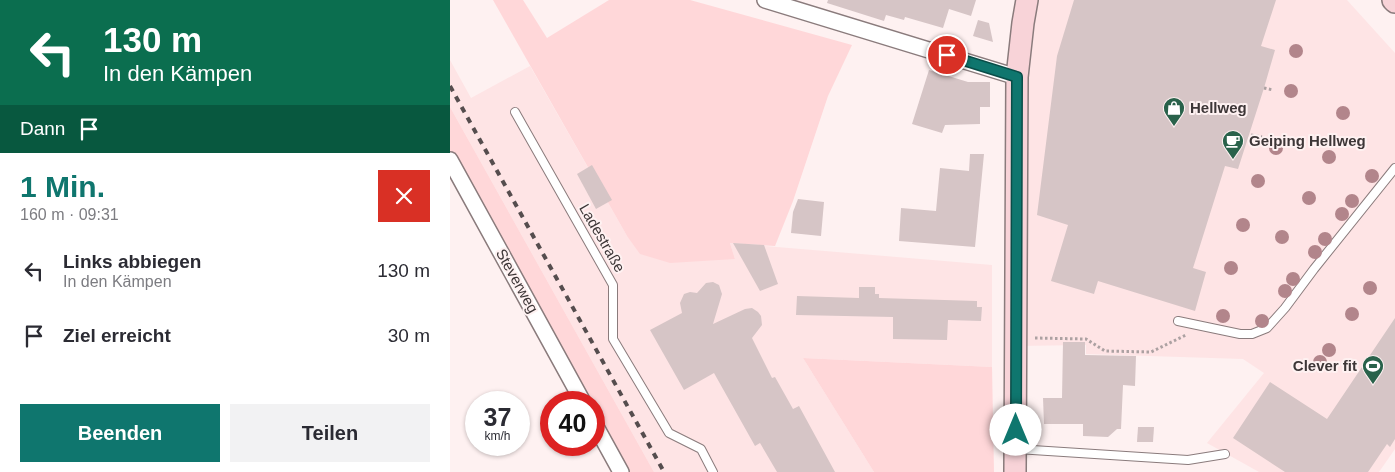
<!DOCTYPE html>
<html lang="de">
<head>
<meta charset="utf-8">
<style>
	:root { --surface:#fff; --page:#f2f2f3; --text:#2b2b33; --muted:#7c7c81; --accent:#0f766e }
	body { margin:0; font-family:Helvetica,sans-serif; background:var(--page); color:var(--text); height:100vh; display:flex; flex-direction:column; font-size:19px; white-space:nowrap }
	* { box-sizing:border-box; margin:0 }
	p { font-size:16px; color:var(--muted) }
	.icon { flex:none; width:28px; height:28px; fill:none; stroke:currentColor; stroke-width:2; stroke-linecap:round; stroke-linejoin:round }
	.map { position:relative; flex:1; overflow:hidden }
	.drawer { display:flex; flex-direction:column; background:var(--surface); width:450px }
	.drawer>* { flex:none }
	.hud { background:#0b6e4f; color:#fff; overflow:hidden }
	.speed { position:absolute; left:15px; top:391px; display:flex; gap:10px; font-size:25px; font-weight:700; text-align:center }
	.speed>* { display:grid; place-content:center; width:65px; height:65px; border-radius:50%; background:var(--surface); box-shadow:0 1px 4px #0004; line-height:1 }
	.speed small { font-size:12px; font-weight:400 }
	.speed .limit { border:8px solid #d22; background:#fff; color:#111 }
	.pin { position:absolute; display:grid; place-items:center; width:42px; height:42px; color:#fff; margin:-21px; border:2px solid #fff; border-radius:50%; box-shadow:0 1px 5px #0007 }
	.me { position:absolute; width:55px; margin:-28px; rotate:0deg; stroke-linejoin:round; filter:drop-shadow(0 0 4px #0008) }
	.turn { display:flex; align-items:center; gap:18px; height:105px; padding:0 20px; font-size:22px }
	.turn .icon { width:65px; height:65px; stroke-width:2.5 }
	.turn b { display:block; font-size:35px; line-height:42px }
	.then { display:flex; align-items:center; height:48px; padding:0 20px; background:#0003; gap:10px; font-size:19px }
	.round { display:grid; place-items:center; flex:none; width:52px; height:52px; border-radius:0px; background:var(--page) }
	.overview { display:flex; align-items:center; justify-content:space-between; height:85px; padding:0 20px }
	h1 { font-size:30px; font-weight:800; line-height:38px; color:var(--accent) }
	.cta { display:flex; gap:10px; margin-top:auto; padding:10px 20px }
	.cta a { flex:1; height:58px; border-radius:0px; background:var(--accent); color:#fff; font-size:20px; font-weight:800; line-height:58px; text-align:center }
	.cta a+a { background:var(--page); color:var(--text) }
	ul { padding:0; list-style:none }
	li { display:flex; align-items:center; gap:15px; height:65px; padding:0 20px }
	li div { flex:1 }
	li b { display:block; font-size:19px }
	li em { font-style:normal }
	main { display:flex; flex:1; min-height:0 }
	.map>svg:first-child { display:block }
</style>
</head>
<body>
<main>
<section class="drawer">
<div class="hud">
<div class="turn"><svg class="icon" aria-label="left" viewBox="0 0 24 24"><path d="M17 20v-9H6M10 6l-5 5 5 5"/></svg><div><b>130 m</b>In den Kämpen</div></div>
<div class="then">Dann<svg class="icon" aria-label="arrive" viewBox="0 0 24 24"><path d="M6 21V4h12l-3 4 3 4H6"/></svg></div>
</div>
<div class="overview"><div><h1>1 Min.</h1><p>160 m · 09:31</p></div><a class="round" style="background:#d93025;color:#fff"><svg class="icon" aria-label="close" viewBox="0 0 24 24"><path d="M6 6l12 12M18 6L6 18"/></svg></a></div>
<ul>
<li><svg class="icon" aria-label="left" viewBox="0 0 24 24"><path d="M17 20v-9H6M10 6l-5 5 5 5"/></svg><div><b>Links abbiegen</b><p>In den Kämpen</p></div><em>130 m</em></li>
<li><svg class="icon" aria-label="arrive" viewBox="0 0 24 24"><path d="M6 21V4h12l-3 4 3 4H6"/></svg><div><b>Ziel erreicht</b></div><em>30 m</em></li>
</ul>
<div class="cta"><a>Beenden</a><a>Teilen</a></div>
</section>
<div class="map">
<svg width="945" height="472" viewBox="0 0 945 472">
	<rect width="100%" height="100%" fill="#fef1f1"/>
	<g fill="#fee4e5">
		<path d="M 583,0 L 897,0 L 945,53 L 945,449 L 929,472 L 809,472 L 757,443 L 814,373 L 793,359 L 636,354 L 636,345 L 564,346 L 568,72 Z"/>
		<path d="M 0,60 L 21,98 L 80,66 L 177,236 L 285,259 L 280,243 L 542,265 L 542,367 L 353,358 L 424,472 L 204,472 L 0,107 Z"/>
	</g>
	<g fill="#ffd7d9">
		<path d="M 43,0 L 73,0 L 97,38 L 159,0 L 240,0 L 402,45 L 378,96 L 343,201 L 325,246 L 280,243 L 285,259 L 220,263 L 190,254 L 177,236 Z"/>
		<path d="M 0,107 L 204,472 L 178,472 L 144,410 L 144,402 L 139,402 L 0,150 Z"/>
		<path d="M 353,358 L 542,367 L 544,472 L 424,472 Z"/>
	</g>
	<g fill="#d6c5c6">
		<path d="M 378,0 L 526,0 L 521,16 L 499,9 L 493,28 L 455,17 L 454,20 L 436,15 L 434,21 L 377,3 Z"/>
		<path d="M 624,0 L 826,0 L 811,46 L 825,50 L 814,88 L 788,169 L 775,166 L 743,268 L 756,272 L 745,311 L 648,281 L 644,294 L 601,281 L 618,225 L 587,215 L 607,56 Z"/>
		<path d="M 528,20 L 539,23 L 543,42 L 523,36 Z"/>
		<path d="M 479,70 L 518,82 L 540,82 L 540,107 L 530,107 L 530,124 L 495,125 L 492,133 L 462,124 Z"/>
		<path d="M 520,154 L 534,154 L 525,247 L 449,241 L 451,208 L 486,211 L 490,168 L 519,171 Z"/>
		<path d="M 142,165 L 162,200 L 146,209 L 127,174 Z"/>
		<path d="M 348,199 L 374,202 L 371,236 L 341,233 L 343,212 Z"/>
		<path d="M 283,243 L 314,245 L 328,284 L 310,291 Z"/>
		<path d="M 263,282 L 269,285 L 272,294 L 263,324 L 295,309 L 302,308 L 308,312 L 311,316 L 312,325 L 302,338 L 322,378 L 325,377 L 343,409 L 349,406 L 385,472 L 327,472 L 310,443 L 305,446 L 264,373 L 234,390 L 200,330 L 232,313 L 230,303 L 234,294 L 240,292 L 247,293 L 256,283 Z"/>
		<path d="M 409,287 L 425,287 L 425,294 L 429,294 L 429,298 L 527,301 L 527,307 L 532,307 L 531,321 L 498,320 L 497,340 L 443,339 L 443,317 L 346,315 L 347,296 L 409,298 Z"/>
		<path d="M 945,318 L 945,439 L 940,447 L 937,444 L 918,472 L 835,472 L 783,438 L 820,382 L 877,419 Z"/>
		<path d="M 613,342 L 635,342 L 635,355 L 686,356 L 685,386 L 673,385 L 671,429 L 667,429 L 658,437 L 633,436 L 633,424 L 594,424 L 593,398 L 612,398 Z"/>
		<path d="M 688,427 L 704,427 L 703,442 L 687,442 Z"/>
	</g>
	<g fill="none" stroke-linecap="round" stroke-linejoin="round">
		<g stroke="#8a7b7c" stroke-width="10">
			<g id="lane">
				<path d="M 65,112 L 163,285 L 163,339 L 219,433 L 251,449 L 263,472"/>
				<path d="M 728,321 L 790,334 L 802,334 L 817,328 L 835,308 L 864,269 L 945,168"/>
				<path d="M 567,449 L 738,460 L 775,454"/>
			</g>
		</g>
		<g stroke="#8a7b7c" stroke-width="18">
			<g id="street">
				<path d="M 315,0 L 567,77"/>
				<path d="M 0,160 L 133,402"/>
				<path d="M 144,423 L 171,472"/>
			</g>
		</g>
		<g stroke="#8a7b7c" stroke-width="24">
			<g id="secondary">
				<path d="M 943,0 L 945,2"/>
				<path d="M 565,472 L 567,77 L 573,23 L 577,0"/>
			</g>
		</g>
		<g stroke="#aca1a2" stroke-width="3" stroke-dasharray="2.5 2.5" stroke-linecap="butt">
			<path d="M 814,88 L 823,90"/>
			<path d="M 801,135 L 812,137"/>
			<path d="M 585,338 L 636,339 L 655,351 L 701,352 L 736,335"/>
		</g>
		<use href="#lane" stroke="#fff" stroke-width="8"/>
		<use href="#street" stroke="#fff" stroke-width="15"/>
		<use href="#secondary" stroke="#f8d3d8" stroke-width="21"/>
		<path stroke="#554d4e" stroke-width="4" stroke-dasharray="6 6" stroke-linecap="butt" d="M 0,86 L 214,472"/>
	</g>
	<g fill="#b2858b">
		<circle cx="846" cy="51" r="7"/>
		<circle cx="841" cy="91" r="7"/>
		<circle cx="893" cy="113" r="7"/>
		<circle cx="826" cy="148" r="7"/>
		<circle cx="879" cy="157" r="7"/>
		<circle cx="922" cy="176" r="7"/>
		<circle cx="808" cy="181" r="7"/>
		<circle cx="859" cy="198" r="7"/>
		<circle cx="902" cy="201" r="7"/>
		<circle cx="892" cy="214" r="7"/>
		<circle cx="793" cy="225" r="7"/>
		<circle cx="832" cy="237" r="7"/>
		<circle cx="875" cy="239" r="7"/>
		<circle cx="865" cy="252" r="7"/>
		<circle cx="781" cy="268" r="7"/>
		<circle cx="843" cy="279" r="7"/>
		<circle cx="920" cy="288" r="7"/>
		<circle cx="835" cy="291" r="7"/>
		<circle cx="902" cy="314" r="7"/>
		<circle cx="773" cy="316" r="7"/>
		<circle cx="812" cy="321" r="7"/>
		<circle cx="879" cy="350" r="7"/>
		<circle cx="870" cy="362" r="7"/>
	</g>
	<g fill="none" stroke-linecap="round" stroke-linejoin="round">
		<g stroke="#0a4d48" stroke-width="12">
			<path id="route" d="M 497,55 L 567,77 L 566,430"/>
		</g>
		<use href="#route" stroke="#0f766e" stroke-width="9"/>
	</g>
	<defs>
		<g id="shop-pin" transform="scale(1.125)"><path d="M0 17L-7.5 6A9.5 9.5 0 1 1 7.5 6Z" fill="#29624b" stroke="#fef1f1"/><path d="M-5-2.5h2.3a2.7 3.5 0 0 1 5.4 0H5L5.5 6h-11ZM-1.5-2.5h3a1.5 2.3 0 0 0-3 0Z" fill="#fff"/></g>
		<g id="cafe-pin" transform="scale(1.125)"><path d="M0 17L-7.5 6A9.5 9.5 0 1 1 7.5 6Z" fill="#29624b" stroke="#fef1f1"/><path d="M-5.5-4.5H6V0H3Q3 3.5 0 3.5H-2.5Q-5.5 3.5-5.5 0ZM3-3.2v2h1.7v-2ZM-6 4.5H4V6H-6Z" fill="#fff"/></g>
		<g id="stadium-pin" transform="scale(1.125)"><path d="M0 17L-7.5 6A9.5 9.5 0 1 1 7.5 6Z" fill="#29624b" stroke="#fef1f1"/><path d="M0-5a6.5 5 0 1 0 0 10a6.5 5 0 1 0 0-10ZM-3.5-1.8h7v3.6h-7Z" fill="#fff"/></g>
	</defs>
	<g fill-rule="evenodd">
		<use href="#shop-pin" x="724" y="108"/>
		<use href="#cafe-pin" x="783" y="141"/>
		<use href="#stadium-pin" x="923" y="366"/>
	</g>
	<g text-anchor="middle" stroke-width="4" stroke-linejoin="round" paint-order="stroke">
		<g font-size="15" font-weight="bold" fill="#3d3637" stroke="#fef1f1" text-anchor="start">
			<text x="740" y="113">Hellweg</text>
			<text x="799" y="146">Geiping Hellweg</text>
			<text x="907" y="371" text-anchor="end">Clever fit</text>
		</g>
		<g font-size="15" fill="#3d3637" stroke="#fef1f1">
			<text transform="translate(152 238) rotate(60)" y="5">Ladestraße</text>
			<text transform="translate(67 281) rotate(61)" y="5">Steverweg</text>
		</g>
	</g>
</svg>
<div class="speed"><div>37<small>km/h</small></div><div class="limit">40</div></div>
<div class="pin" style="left:497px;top:55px;background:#d93025"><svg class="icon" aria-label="arrive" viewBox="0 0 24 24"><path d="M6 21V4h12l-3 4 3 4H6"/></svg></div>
<svg class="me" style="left:566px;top:430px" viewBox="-20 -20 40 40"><circle r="19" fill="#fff"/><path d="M0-13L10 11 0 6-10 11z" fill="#0f766e"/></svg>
</div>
</main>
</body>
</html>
